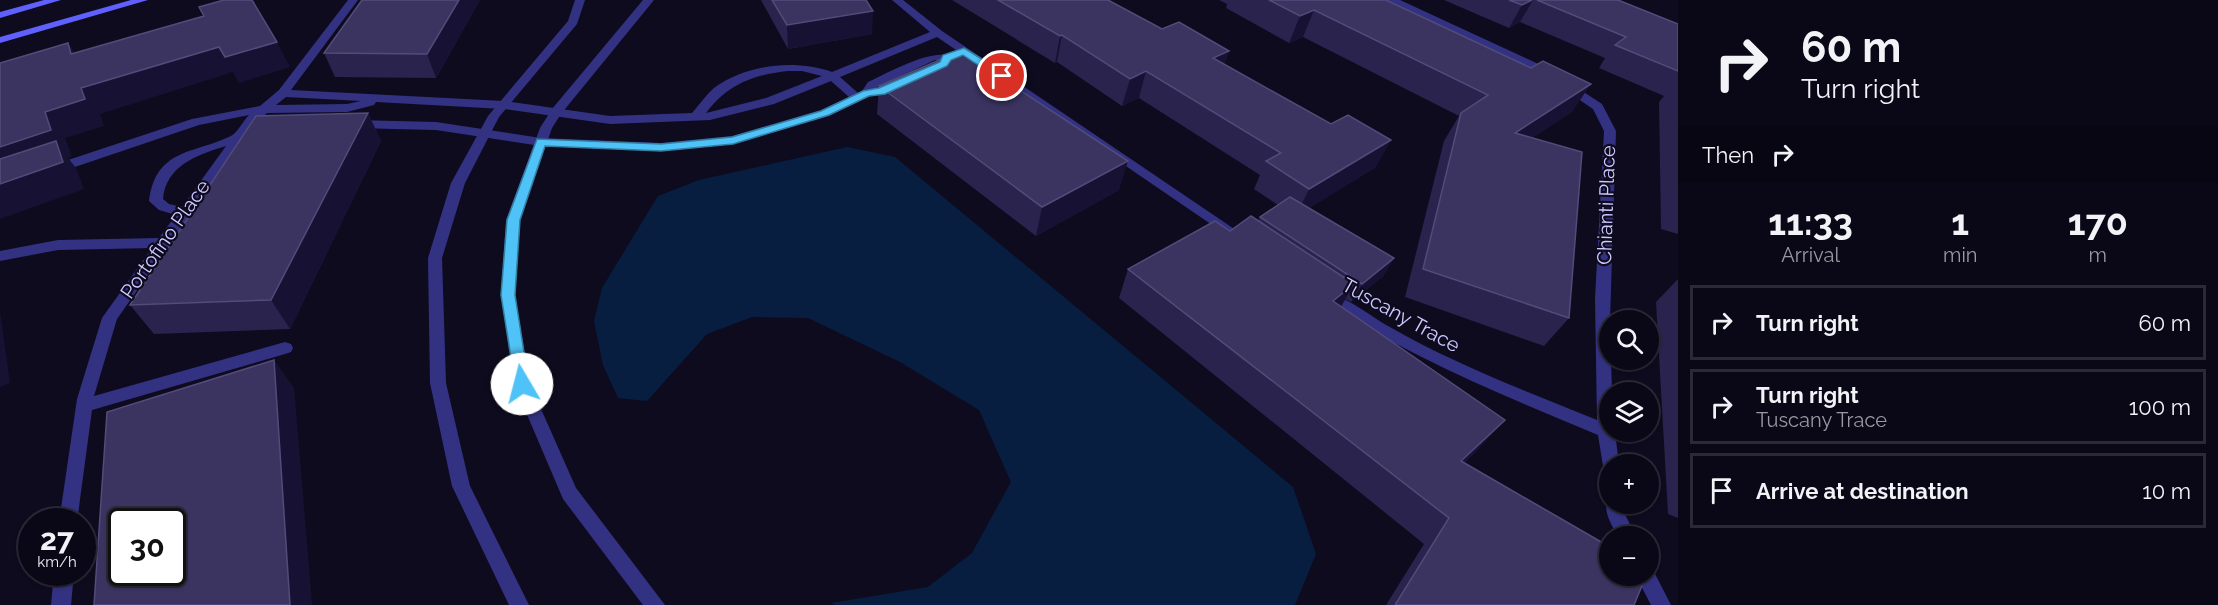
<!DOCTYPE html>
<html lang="en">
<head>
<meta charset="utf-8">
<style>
	:root { --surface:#0a0817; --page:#181624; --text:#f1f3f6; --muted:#999aa1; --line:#2a2936 }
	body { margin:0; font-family:Raleway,sans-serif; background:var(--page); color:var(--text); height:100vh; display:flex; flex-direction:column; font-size:22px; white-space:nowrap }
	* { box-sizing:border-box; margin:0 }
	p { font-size:20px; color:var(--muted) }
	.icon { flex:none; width:33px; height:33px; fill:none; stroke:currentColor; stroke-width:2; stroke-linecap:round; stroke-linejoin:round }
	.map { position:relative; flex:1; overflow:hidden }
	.side { display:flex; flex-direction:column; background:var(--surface); width:540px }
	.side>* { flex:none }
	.guide { background:#0a0817; color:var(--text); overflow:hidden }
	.controls { position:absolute; left:1599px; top:310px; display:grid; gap:12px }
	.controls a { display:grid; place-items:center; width:60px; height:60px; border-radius:50%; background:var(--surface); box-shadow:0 2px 4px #0004,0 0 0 2px var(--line); font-size:30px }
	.speed { position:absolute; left:18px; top:508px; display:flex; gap:12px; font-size:30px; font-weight:700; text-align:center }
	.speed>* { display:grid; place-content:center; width:78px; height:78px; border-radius:50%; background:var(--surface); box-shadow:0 2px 4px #0004,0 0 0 2px var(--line); line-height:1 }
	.speed small { font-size:15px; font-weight:400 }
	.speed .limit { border:3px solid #111; border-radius:9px; background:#fff; color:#111 }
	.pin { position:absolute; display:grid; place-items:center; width:51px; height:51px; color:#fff; margin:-26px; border:3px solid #fff; border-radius:50%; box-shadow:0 2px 6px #0007 }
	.me { position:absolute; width:66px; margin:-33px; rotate:352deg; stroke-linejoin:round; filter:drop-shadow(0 0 4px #0008) }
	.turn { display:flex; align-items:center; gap:21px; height:126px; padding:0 24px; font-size:27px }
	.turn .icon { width:78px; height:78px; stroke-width:2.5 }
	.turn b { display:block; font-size:42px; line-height:51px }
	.then { display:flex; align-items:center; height:57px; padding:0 24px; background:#0003; gap:12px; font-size:22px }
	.eta { display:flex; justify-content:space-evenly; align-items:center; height:102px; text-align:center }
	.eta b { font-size:36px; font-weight:700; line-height:42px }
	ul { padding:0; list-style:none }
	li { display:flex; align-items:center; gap:18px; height:75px; margin:0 12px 9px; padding:0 12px; border:3px solid var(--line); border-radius:0px }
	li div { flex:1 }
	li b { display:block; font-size:22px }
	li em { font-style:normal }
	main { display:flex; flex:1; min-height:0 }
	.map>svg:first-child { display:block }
</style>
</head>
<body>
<main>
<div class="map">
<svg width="1678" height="605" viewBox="0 0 1678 605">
	<rect width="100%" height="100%" fill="#0e0b1f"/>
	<path fill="#081e41" d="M 847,147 L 895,157 L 1293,487 L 1316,554 L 1295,605 L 835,605 L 831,603 L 928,587 L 972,553 L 1011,482 L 979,410 L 900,362 L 808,318 L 752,317 L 707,334 L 647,401 L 618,398 L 603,365 L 594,321 L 602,288 L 658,196 L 699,180 Z"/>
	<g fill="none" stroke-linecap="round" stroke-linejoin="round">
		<g fill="#333282" fill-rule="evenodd">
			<path d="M 348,0 L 358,0 L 291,90 L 504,101 L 610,116 L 692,113 C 699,105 706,95 714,88 C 746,64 796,59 832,72 L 930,32 L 892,0 L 903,0 L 942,31 L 1252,241 L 1245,246 L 1240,244 L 937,37 L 840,77 L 858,93 L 862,91 L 868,82 C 886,74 936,45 953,58 L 947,61 L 935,60 L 875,88 L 898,81 L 904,84 L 886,93 L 870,96 L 829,116 L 737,143 L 661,151 L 541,146 L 436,130 L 354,128 L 348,124 L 354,120 L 436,122 L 541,138 L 661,143 L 732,136 L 821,110 L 849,97 L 831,81 L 774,104 L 710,120 L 610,124 L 504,109 L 376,102 L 374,105 L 347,112 L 267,113 L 253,125 L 117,319 L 94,396 L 285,342 L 291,344 L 293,348 L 291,352 L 285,354 L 92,410 L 77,522 L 59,522 L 77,399 L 102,318 L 152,248 L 58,250 L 0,261 L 0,251 L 58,240 L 159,238 L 176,215 L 159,210 L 149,201 C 156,148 194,154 231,136 C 238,132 243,121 249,115 L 199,125 L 60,172 L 55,173 L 49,169 L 50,166 L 192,119 L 260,106 L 279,90 ZM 788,71 L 802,71 L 822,76 L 766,98 L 706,113 C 728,84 753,75 788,71 ZM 286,97 L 361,101 L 347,104 L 276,105 ZM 226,146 L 182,207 L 169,204 L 163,199 C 166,166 196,155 226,146 Z"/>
			<path d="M 1387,0 L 1400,0 L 1547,68 L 1602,104 L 1616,131 L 1610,321 L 1612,393 L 1610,393 L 1610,432 L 1615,432 L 1619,465 L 1610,465 L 1610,474 L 1604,472 L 1598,435 C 1502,395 1407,356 1320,299 L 1318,295 L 1320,291 C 1332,287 1374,318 1388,326 C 1454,364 1526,391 1597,420 L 1595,299 L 1604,131 L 1593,109 L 1539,72 Z"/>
			<path d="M 1608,498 L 1610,498 L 1610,504 L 1623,504 L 1624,512 L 1636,537 L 1618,537 C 1612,525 1602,511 1608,498 Z"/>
			<path d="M 1648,568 L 1653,570 L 1671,605 L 1651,605 L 1636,576 L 1648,576 Z"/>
			<path d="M 54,573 L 74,573 L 71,605 L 51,605 Z"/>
		</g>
		<g fill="#333282" fill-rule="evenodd">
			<path d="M 575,0 L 585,0 L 577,24 L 499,117 L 465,183 L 442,258 L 446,383 L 470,486 L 529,605 L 509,605 L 452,486 L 430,383 L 428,258 L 451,183 L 488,116 L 568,21 Z"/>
			<path d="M 643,0 L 654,0 L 561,114 L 552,128 L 520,220 L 515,295 L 530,384 L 576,488 L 665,605 L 643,605 L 563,499 L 514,384 L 501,295 L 506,220 L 540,128 L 552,109 Z"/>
		</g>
		<g fill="#6060ff" fill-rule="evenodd">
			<path d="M 44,0 L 61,0 L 0,18 L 0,12 Z"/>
			<path d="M 131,0 L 148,0 L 0,43 L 0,37 Z"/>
		</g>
	</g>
	<g fill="#29234e">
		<path d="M 362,0 L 480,0 L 436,78 L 335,77 L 324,53 Z"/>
		<path d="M 761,0 L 866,0 L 872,34 L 788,49 Z"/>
		<path d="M 952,0 L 1108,0 L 1162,29 L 1229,51 L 1224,64 L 1376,167 L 1309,208 L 1394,258 L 1383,276 L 1351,302 L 1346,299 L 1341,307 L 1480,447 L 1464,463 L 1634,605 L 1386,605 L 1424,544 L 1119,298 L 1128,269 L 1230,231 L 1258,221 L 1260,217 L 1278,205 L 1254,189 L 1260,175 L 1139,98 L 1122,106 L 1057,62 L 1055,63 Z"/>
		<path d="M 1219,0 L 1386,0 L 1572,112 L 1532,138 L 1569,318 L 1544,346 L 1405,297 L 1444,141 L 1459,116 L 1303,37 L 1289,43 L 1226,8 L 1227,4 Z"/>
		<path d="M 1444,0 L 1618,0 L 1678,24 L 1678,234 L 1661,229 L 1659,102 L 1664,96 L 1599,68 L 1605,58 L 1520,22 L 1509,28 Z"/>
		<path d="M 879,86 L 1119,190 L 1036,236 L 877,114 Z"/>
		<path d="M 368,113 L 381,141 L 290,329 L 154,334 L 130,305 Z"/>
		<path d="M 1678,279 L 1678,518 L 1668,514 L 1656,302 Z"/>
	</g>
	<g fill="#171233">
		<path d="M 459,0 L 480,0 L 436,78 L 427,54 Z"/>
		<path d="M 1532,0 L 1533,0 L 1520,22 L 1509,28 L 1522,5 Z"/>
		<path d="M 1314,10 L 1303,37 L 1289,43 L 1300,16 Z"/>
		<path d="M 873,11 L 872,34 L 788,49 L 787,25 Z"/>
		<path d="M 1062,35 L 1057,62 L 1055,63 L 1060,36 Z"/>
		<path d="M 277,42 L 290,67 L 239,83 L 233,72 L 100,114 L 104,126 L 65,138 L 72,156 L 68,158 L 76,168 L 84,189 L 0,219 L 0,147 L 45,112 L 81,88 L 219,47 Z"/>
		<path d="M 68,43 L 86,69 L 71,54 Z"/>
		<path d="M 1229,51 L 1220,78 L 1213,58 Z"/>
		<path d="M 1146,71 L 1139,98 L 1122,106 L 1130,79 Z"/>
		<path d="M 1591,84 L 1572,112 L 1496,162 L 1515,133 Z"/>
		<path d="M 368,113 L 381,141 L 290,329 L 271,300 Z"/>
		<path d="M 1391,140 L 1376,167 L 1296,216 L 1309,189 Z"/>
		<path d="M 1128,161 L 1119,190 L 1036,236 L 1042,207 Z"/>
		<path d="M 1394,258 L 1383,276 L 1351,302 L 1362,284 Z"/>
		<path d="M 1354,284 L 1337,313 L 1333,301 Z"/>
		<path d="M 0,312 L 10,383 L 0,387 Z"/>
		<path d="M 274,360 L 294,388 L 312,605 L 290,605 Z"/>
		<path d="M 1505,420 L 1480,447 L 1437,488 L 1461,461 Z"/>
	</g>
	<g fill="#3b3461" stroke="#524c7a" stroke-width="1.5" fill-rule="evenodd">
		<path d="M 224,0 L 252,0 L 277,42 L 225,57 L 219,47 L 81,88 L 85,99 L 45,112 L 51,130 L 0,147 L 0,63 L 68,43 L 71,54 L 204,16 L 199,7 Z"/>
		<path d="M 362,0 L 459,0 L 427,54 L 324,53 Z"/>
		<path d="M 772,0 L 866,0 L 873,11 L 787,25 Z"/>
		<path d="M 998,0 L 1108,0 L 1162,29 L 1179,22 L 1229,51 L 1213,58 L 1331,124 L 1348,115 L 1391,140 L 1309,189 L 1266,161 L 1281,153 L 1146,71 L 1130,79 L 1062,35 L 1060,36 Z"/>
		<path d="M 1269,0 L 1386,0 L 1531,68 L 1543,61 L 1591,84 L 1515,133 L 1582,152 L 1569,318 L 1423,269 L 1461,113 L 1488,95 L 1314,10 L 1300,16 Z"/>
		<path d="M 1509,0 L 1532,0 L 1522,5 Z"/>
		<path d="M 1537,0 L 1618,0 L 1678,24 L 1678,71 L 1615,45 L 1626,37 Z"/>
		<path d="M 960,51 L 1128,161 L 1042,207 L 879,86 Z"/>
		<path d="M 368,113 L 271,300 L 130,305 L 256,116 Z"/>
		<path d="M 56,141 L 63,162 L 0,184 L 0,159 Z"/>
		<path d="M 1290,197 L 1394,258 L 1362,284 L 1260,217 Z"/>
		<path d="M 1251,216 L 1354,284 L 1333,301 L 1505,420 L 1461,461 L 1610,547 L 1610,576 L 1646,576 L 1634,605 L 1395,605 L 1449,518 L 1128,269 L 1215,221 L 1230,231 Z"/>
		<path d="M 274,360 L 290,605 L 94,605 L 107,412 ZM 122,522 L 172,522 L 172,573 L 122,573 Z"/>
	</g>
	<path fill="#4fc3f7" stroke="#337fa1" stroke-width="1.5" d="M 964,48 L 1006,74 L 1006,79 L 999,79 L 963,55 L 951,60 L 947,66 L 885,94 L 869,96 L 829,115 L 733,144 L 661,151 L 545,146 L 520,220 L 515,295 L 529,384 L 527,389 L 516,389 L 501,295 L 507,220 L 537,139 L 661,144 L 732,137 L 821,111 L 863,91 L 879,88 L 940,62 L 943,55 Z"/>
	<g text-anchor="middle" stroke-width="4.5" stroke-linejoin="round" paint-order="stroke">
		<g font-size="20" fill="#cec9ff" stroke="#0e0b1f">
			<text transform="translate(1606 205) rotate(-88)" y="7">Chianti Place</text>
			<text transform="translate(165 239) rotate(-55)" y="7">Portofino Place</text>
			<text transform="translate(1401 315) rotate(29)" y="7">Tuscany Trace</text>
		</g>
	</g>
</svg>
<div class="controls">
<a><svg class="icon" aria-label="search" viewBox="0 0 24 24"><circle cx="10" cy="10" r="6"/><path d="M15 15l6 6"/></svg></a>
<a><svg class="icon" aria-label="layers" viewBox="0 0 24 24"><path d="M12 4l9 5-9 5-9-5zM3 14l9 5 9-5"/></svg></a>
<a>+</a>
<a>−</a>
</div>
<div class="speed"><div>27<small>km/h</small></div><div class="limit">30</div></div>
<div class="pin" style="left:1002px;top:76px;background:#d93025"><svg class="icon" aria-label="arrive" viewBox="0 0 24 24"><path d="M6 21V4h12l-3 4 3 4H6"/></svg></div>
<svg class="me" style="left:522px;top:384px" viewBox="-20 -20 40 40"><circle r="19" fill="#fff"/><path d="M0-13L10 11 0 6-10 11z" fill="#4fc3f7"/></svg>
</div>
<section class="side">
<div class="guide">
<div class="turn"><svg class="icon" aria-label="right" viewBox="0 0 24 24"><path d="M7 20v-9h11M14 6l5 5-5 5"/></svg><div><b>60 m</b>Turn right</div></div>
<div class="then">Then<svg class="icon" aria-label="right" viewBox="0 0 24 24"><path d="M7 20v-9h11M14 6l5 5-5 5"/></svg></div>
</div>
<div class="eta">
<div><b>11:33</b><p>Arrival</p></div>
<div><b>1</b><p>min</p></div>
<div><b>170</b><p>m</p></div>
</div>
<ul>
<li><svg class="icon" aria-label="right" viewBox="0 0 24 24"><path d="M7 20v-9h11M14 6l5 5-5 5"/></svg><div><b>Turn right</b></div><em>60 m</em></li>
<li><svg class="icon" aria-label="right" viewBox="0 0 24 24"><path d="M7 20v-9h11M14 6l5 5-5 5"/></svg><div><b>Turn right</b><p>Tuscany Trace</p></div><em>100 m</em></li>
<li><svg class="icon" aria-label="arrive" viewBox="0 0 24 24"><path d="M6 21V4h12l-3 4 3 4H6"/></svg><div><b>Arrive at destination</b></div><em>10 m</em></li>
</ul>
</section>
</main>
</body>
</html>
